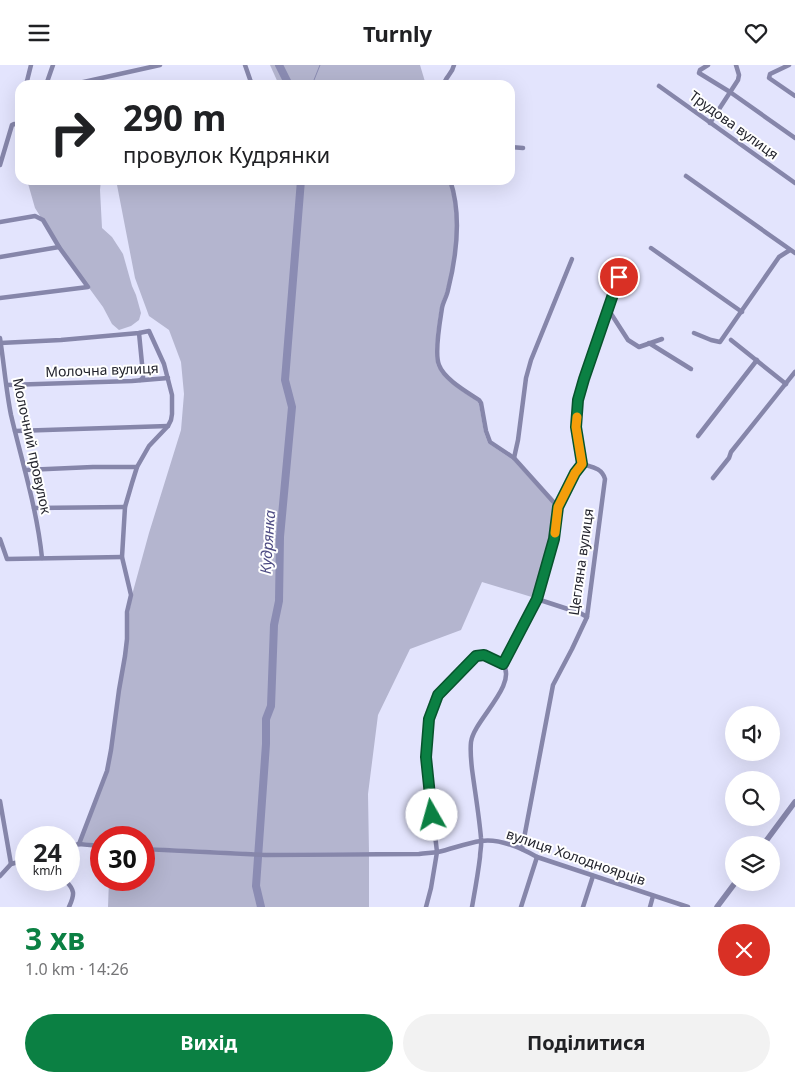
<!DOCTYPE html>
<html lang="uk">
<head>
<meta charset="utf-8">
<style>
	:root { --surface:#fff; --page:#f2f2f2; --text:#202124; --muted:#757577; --accent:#0b8043 }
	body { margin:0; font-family:"Noto Sans",sans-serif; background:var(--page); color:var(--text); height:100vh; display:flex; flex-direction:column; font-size:19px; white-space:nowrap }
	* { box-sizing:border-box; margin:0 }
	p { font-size:16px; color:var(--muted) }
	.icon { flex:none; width:28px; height:28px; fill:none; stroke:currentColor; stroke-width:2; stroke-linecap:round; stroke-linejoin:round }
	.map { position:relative; height:842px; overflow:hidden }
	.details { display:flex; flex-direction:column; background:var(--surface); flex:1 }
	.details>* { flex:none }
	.guide { position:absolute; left:15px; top:15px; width:500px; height:105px; border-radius:15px; box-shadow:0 5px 20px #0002; background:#fff; color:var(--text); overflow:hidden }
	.controls { position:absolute; left:725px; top:641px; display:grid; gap:10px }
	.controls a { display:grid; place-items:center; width:55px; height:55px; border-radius:50%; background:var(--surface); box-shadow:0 5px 20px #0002; font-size:25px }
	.speed { position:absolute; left:15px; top:761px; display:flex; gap:10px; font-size:25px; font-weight:700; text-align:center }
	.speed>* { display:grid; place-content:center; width:65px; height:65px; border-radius:50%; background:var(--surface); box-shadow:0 5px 20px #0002; line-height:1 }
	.speed small { font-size:12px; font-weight:400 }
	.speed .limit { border:8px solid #d22; background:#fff; color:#111 }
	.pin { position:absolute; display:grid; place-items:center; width:42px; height:42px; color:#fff; margin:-21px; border:2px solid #fff; border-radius:50%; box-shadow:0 1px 5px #0007 }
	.me { position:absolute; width:55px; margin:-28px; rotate:353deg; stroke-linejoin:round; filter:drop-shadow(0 0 4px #0008) }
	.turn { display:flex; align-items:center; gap:18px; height:105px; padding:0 25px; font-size:22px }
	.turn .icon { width:65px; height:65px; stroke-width:2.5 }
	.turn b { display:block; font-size:35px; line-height:42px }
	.round { display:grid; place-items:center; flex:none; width:52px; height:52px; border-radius:26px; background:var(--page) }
	.head { display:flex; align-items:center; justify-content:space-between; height:85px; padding:0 25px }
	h1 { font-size:30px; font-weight:700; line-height:38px; color:var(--accent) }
	.cta { display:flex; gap:10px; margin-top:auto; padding:10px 25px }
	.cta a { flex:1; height:58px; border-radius:30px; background:var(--accent); color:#fff; font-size:20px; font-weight:700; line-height:58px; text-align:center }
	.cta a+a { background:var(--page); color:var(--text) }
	header { display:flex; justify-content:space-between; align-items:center; height:65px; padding:0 25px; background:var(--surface); font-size:22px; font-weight:700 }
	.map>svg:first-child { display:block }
</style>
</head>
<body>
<header><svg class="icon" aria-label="menu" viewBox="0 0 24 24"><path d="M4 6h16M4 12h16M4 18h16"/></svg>Turnly<svg class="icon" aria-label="heart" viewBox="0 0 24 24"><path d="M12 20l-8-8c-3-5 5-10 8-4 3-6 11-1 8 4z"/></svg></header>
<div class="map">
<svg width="795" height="842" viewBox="0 0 795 842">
	<rect width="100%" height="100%" fill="#e3e4fd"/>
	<g fill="#b4b5cf">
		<path d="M 270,0 L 420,0 L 426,20 L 279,20 Z"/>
		<path d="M 27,115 L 101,115 L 100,125 L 102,163 L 112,172 L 123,189 L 132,221 L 136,230 L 141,248 L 139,255 L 131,261 L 119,265 L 112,259 L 103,242 L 62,186 L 35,143 Z"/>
		<path d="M 136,115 L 448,115 C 460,150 456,190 446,225 C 445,230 442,235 441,240 C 438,251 433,291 437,301 C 443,315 465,328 477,336 L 479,339 L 484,367 L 488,378 L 513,395 L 556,442 L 552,473 L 535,533 L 482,517 L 461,565 L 410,584 L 378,650 L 368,729 L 369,787 L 266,788 L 144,782 L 144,772 L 101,772 L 101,779 L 81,777 L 108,706 L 128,555 L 132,530 L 149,468 L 181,365 L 184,329 L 181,297 L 169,265 L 149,251 L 135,213 L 117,120 Z"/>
		<path d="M 144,786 L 369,791 L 369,842 L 108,842 L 109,815 L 144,815 Z"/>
	</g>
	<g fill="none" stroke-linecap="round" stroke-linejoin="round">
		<path stroke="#8b8cb3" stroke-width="1" d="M 312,20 L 320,0"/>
		<g stroke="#8b8cb3" stroke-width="8">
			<path d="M 279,0 L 289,20"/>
			<path d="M 261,842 L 256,821 L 266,679 L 266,654 L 271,641 L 274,560 L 279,536 L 280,472 L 292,342 L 285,315 L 301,115"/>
		</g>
		<g stroke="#8686aa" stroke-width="4.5">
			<path d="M 245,0 L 252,20"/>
			<path d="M 708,0 L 700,5 L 699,8 L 730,27 L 795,73"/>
			<path d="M 789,0 L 770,9 L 769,13 L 795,31"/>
			<path d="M 26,20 L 31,0"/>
			<path d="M 46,20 L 53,0"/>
			<path d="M 70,20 L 160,0"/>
			<path d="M 444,20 C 445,11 452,10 454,0"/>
			<path d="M 659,21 L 795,118"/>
			<path d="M 710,58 L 738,15 L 739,10 L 736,0"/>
			<path d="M 510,82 L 523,83"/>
			<path d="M 0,100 L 12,60 L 14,59 L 20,60"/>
			<path d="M 686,111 L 795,188"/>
			<path d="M 450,115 C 462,150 457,189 448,225 C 447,231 443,237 442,243 C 440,256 434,288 439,300 C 444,314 467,327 479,335 L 481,338 L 486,366 L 490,377 L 514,393 L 558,442 L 554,474 L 537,534 L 503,599 C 518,620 474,655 471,677 C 470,686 471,695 472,704 C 475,727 479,750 481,773 C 482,780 480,786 480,792 C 478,809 475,825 472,842"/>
			<path d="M 0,157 L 35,151 L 43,155 L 59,182 L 88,222 L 0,233"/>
			<path d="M 651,183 L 742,247"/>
			<path d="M 0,192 L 59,182"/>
			<path d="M 608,244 L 628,275 L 639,282 L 662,274"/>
			<path d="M 139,268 L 143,309 L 143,313 L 140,315"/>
			<path d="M 694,268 L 711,275 L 720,277 L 779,192 L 790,185"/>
			<path d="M 0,273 C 4,299 6,325 11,350 C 22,397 37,444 42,493"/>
			<path d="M 731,275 L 786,319"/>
			<path d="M 0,278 L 61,275 L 139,268 L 149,266 L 164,299 L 172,330 L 172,349 L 171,355 L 168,361 L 149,381 L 137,402 L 132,418 L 125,442 L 122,492 L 131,530 L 127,547 L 127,574 L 125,591 L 119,625 L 111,685 L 107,706 L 79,779"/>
			<path d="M 649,278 L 691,304"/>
			<path d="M 7,320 L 132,316 L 168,313"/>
			<path d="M 15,366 L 168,361"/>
			<path d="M 698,371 L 757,295"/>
			<path d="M 514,393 L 518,375 L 526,313 L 531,295 L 572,194"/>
			<path d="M 25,405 L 93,402 L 137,402"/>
			<path d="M 713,413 L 729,393 L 731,387 L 795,307"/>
			<path d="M 558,442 L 575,407 L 582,399 C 569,351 582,319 598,274 C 605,254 612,233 619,212"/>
			<path d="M 34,443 L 125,442"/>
			<path d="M 0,474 L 7,494 L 122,492"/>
			<path d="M 537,534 L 580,548 L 587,552"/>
			<path d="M 0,736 L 11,799"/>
			<path d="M 69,782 L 79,779 L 101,781"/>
			<path d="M 144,784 L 266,790 L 419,789 C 425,788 432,788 438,787 C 452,784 466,778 481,776 C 500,773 521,783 537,792 L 688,842"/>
			<path d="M 522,784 L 553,620 L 572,584 L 587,552 L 605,414 C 602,403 592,402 582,399"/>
			<path d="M 0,811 L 11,799 L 26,795"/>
			<path d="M 65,815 C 75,825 75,829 69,842"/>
			<path d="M 426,842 L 431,823 L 437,787 L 426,692 L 429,654 L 437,630 L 476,591 L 484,590 L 503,599"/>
			<path d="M 521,842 L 537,792"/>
			<path d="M 583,842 L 593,811"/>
			<path d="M 650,842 L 653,831"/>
		</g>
		<g stroke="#8686aa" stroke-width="5.5">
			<path d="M 763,780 L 795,737"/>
			<path d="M 717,842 L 735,818"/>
		</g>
	</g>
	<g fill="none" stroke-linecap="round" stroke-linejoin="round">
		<g stroke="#07532c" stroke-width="12">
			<path id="route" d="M 432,750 L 426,692 L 429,654 L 438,630 L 476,591 L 484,590 L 503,599 L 537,534 L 554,474 L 558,442 L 575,408 L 582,399 L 576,362 L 578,335 L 584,314 L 619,212"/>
		</g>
		<use href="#route" stroke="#0b8043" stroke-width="9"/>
		<path stroke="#f59e0b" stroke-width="9" d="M 555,468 L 558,442 L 575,408 L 582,399 L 576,362 L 577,352"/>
	</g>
	<g text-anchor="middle" stroke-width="4" stroke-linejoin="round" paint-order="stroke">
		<g font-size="14" fill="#23242d" stroke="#fff">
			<text transform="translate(734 60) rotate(36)" y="5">Трудова вулиця</text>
			<text transform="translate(102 305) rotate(-2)" y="5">Молочна вулиця</text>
			<text transform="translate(32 381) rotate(78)" y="5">Молочний провулок</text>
			<text transform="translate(581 497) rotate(-82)" y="5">Цегляна вулиця</text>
			<text transform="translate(576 792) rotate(19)" y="5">вулиця Холодноярців</text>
		</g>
		<g font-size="15" font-style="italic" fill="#4f4d84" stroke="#fff">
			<text transform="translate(268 477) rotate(-86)" y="5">Кудрянка</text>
		</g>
	</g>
</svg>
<div class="controls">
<a><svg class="icon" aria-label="sound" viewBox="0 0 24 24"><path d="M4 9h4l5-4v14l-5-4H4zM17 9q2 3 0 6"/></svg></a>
<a><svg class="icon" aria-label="search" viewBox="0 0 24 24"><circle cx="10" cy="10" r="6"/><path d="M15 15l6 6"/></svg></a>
<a><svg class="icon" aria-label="layers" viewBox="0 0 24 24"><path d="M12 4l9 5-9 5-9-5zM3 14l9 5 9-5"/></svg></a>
</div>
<div class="speed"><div>24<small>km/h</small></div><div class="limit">30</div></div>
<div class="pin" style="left:619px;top:212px;background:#d93025"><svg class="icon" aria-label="arrive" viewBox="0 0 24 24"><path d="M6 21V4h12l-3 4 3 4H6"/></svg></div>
<svg class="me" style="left:432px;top:750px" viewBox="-20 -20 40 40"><circle r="19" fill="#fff"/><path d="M0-13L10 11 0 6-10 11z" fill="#0b8043"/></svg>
<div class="guide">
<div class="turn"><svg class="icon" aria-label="right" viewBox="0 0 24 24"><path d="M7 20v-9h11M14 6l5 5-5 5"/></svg><div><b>290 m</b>провулок Кудрянки</div></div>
</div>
</div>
<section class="details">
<div class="head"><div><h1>3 хв</h1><p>1.0 km · 14:26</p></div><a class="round" style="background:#d93025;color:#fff"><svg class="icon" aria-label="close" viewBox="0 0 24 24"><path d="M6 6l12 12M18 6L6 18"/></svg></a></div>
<div class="cta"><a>Вихід</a><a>Поділитися</a></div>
</section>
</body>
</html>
